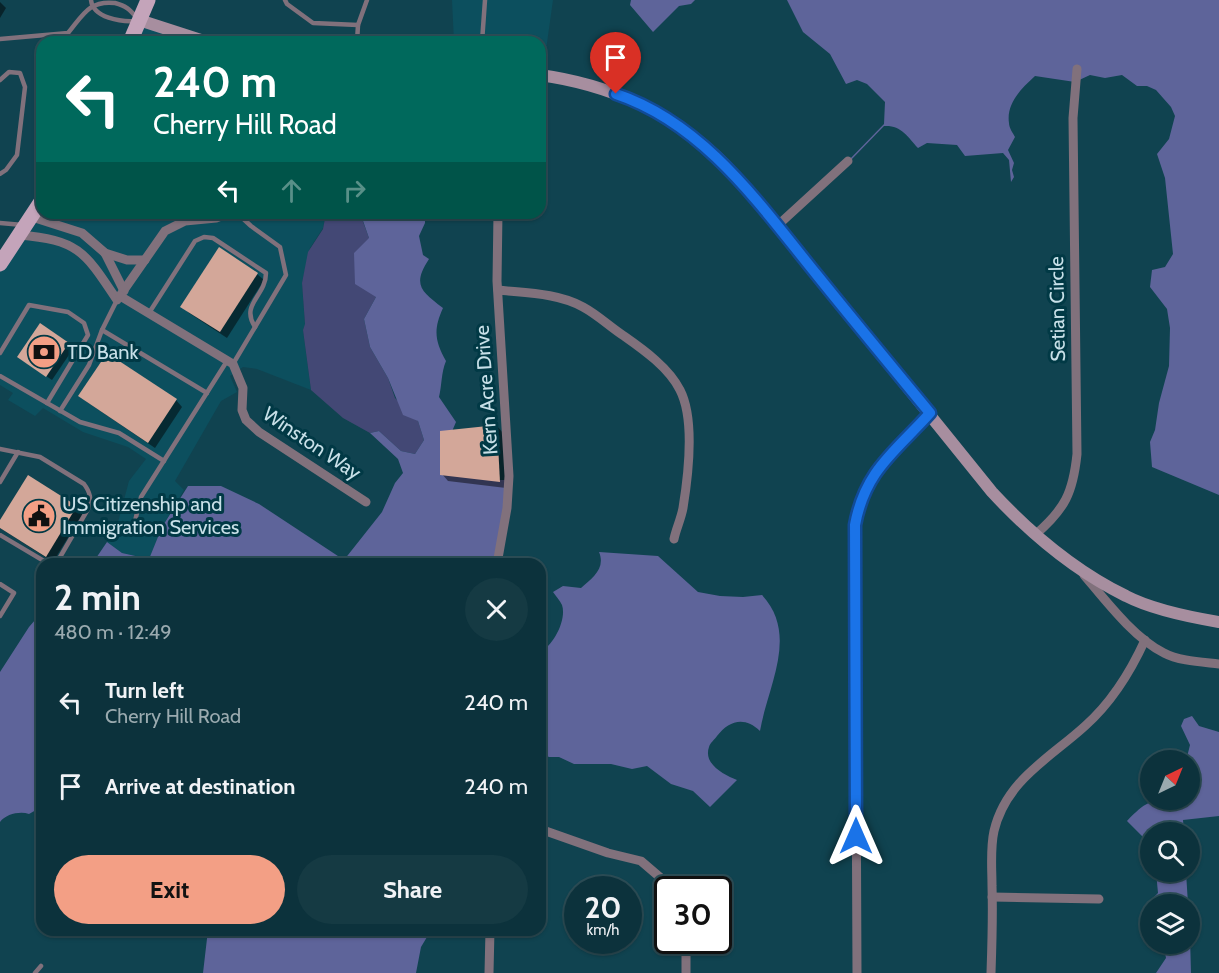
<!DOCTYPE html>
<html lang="en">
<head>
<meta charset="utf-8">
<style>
	:root { --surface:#0c323c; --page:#153a43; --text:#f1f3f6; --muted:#9aaaaf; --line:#2c4d56; --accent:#f39f85 }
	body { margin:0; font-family:Cabin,sans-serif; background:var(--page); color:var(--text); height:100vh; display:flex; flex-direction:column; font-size:22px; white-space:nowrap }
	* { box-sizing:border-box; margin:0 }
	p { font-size:20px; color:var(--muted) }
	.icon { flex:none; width:33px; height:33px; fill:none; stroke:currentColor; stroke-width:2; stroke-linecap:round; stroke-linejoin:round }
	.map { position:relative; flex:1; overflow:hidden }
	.sheet { position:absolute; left:36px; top:558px; width:510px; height:378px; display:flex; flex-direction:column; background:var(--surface); border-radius:18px; box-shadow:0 2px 4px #0004,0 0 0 2px var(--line) }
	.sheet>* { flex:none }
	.hud { position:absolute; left:36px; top:36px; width:510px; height:183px; border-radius:18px; box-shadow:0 2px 4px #0004,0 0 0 2px var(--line); background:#00695c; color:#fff; overflow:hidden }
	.needle { width:39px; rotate:43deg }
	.fabs { position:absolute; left:1140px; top:750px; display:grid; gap:12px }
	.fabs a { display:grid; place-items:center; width:60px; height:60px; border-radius:50%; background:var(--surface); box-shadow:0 2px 4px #0004,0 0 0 2px var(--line); font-size:30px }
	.speed { position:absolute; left:564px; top:876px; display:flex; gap:12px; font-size:30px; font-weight:700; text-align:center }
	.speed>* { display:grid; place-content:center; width:78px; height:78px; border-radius:50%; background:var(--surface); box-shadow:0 2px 4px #0004,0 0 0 2px var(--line); line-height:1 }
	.speed small { font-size:15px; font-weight:400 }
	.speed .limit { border:3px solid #111; border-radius:9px; background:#fff; color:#111 }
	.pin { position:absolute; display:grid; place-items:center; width:51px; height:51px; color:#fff; margin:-62px -26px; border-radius:50% 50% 50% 0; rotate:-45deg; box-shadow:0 0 6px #0007 }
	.pin .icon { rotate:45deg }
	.me { position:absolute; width:66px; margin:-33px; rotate:0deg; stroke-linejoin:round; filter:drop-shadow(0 0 4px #0008) }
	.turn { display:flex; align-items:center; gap:21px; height:126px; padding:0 18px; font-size:27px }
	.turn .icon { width:78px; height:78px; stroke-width:2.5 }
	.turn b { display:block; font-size:42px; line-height:51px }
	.lanes { display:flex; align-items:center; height:57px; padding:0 18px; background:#0003; justify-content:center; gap:30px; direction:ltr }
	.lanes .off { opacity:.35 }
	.round { display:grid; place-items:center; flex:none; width:63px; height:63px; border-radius:32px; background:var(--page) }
	.headline { display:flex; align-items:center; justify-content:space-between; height:102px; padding:0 18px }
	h1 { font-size:36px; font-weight:800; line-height:45px }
	.action { display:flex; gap:12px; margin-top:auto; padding:12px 18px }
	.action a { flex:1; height:69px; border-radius:36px; background:var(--accent); color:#111; font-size:24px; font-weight:800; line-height:69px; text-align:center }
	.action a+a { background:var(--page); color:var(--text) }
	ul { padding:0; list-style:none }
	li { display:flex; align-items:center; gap:18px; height:84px; padding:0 18px }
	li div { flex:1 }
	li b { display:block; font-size:22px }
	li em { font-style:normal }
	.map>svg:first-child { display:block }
</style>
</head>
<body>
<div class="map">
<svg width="1219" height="973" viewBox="0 0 1219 973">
	<rect width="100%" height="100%" fill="#104350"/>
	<g fill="#0c4f5e">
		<path d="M 452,0 L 553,0 L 546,50 L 540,49 L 540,42 L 454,42 Z"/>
		<path d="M 140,21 L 210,42 L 131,42 Z"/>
		<path d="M 42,213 L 326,213 L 323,228 L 310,248 L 302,283 L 305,325 L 303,330 L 311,390 L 257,369 L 243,367 L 230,376 L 237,392 L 221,401 L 175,481 L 184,490 L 162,527 L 149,559 L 122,553 L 107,542 L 112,536 L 114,537 L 129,481 L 146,459 L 128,447 L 83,432 L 43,408 L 35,416 L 8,400 L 13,393 L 0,385 L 0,266 Z"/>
	</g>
	<path fill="#434875" d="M 326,213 L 363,213 L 362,219 L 369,238 L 376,297 L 364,319 L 370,347 L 388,378 L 395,398 L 418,421 L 424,440 L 415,454 L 401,451 L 379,431 L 370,433 L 343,418 L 311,390 L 303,330 L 305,324 L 302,283 L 308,252 L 323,229 Z"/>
	<g fill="#5e649a">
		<path d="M 631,0 L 695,0 L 691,4 L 679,6 L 653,32 L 630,5 Z"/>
		<path d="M 787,0 L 1219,0 L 1219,495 L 1152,467 L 1150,442 L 1155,430 L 1159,403 L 1169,366 L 1170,328 L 1167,309 L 1150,287 L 1152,270 L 1165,267 L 1173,254 L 1165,178 L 1157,154 L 1169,139 L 1175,116 L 1171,107 L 1156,90 L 1147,86 L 1137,86 L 1122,75 L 1105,78 L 1090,75 L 1075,82 L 1035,76 C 1022,88 1006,103 1009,123 C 1009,128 1013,133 1015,137 L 1008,150 L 1014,163 L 1012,170 L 1014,177 L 1011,182 L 1009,160 L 1003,153 L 965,156 L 957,145 L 927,143 L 918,148 C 907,136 901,125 884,126 L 851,160 L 848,161 L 884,124 L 885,102 L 867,84 L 857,80 L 846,84 L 830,54 L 803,32 Z"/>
		<path d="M 363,213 L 425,213 L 425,223 L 419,236 L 423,255 L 429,259 C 412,285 421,291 443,308 C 433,330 435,341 446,361 C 441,373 442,385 439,397 L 456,422 L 450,436 C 465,480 461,480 509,480 L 497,564 L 92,564 L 107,542 L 122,553 L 149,559 L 162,527 L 188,486 L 221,486 L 259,504 L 344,560 L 382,512 L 395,483 L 403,473 L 398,459 L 370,433 L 379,431 L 401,451 L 415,454 L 424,440 L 418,421 L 403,415 L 388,378 L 370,347 L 364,319 L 376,297 L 355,284 L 354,253 L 369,238 L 362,218 Z"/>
		<path d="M 599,552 L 658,556 L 698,592 L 720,596 L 743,597 L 762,595 C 799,635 768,685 760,731 C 745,716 729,720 717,736 C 715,739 710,743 709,747 C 703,764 724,775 737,780 L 710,807 L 693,791 L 671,784 L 647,766 L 632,769 L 611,764 L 574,764 L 559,757 L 549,757 L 540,752 L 540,652 C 553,646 567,620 562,605 C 560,601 556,596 553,592 L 563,586 L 581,588 C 592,578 606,569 599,552 Z"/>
		<path d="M 42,612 L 42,810 L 36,810 L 29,814 C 20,811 6,814 0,822 L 0,672 L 29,627 Z"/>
		<path d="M 1192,716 L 1199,726 L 1219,732 L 1219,816 L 1183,820 L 1184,832 L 1150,832 L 1150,851 L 1142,836 L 1127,821 C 1152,795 1156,800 1190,800 L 1190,760 L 1184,760 L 1187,757 L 1190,745 L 1181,726 L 1184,719 Z"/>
		<path d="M 1156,872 L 1186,872 L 1188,904 L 1150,905 L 1149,902 L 1158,893 Z"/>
		<path d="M 208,930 L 429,930 L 430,932 L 421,947 L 416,973 L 203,973 Z"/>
		<path d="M 1190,937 L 1191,973 L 1156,973 L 1166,958 L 1164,948 L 1160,944 L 1190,944 Z"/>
	</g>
	<g fill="#0007">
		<path d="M 0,2 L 6,8 L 0,18 Z"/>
		<path d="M 257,274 L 264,280 L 227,338 L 189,313 L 182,306 Z"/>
		<path d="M 68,344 L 73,349 L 52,380 L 24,361 Z"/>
		<path d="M 80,396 L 176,400 L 182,407 L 155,448 L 87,402 Z"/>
		<path d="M 497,426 L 503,433 L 506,488 L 448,481 L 442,474 Z"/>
		<path d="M 76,507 L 83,513 L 53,562 L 0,528 L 0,523 Z"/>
	</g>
	<g fill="#d3a799">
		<path d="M 219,247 L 258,273 L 220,332 L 180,307 Z"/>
		<path d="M 40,323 L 69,343 L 46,377 L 17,357 Z"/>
		<path d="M 107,353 L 177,399 L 148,443 L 78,396 Z"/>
		<path d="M 497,425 L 500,482 L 440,475 L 440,431 Z"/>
		<path d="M 28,475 L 77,506 L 46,557 L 0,528 L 0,520 Z"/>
	</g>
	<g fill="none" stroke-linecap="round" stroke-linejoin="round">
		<g stroke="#81717c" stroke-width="4.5">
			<path d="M 91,0 C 93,18 121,22 136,21"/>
			<path d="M 285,0 L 287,4 L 313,23 L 358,25 L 367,0"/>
			<path d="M 0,39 L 68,33 C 83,15 89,0 115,3 C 127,6 130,10 138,19"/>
			<path d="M 357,42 L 358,25"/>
			<path d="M 482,42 L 485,0"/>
			<path d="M 0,80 L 9,72 L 20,73 L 25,87 L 17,155 L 6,170 L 0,174"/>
			<path d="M 172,213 L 184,221"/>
			<path d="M 0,223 L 23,225"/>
			<path d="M 149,313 L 195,241 L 204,237 L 213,238 L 266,273 C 266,296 240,304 255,327"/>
			<path d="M 102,330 L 207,393"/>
			<path d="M 0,353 L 29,305 L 68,312 L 84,323 L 88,335 L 47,403"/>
			<path d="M 233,364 L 286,275 L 280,247 L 251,226 L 237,213"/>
			<path d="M 0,376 L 80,422 L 119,433 L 164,461"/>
			<path d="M 60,411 L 89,365 L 102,330 L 117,300"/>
			<path d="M 0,449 L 40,457 L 84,484 C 90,492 92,499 88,509 L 56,564"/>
			<path d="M 0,482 L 18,452"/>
			<path d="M 133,529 L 141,497 L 227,361"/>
			<path d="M 0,535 L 49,564"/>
			<path d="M 0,584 L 14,593 L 0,616"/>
			<path d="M 35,973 L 41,966"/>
		</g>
		<g stroke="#81717c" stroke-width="9">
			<path d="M 32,217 L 82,233 L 105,253 L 127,260 L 145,260"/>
			<path d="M 777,226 L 848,161"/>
			<path d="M 19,235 C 79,240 85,252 117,300 L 165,231 L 185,221 L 216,218 L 229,213"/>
			<path d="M 105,253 L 124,291"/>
			<path d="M 498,290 C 525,293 558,293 583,307 C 598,315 610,327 624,336 C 644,350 669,368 680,390 C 695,419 688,477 683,508 C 681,519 676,529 674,539"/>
			<path d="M 120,296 L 233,364 L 243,388 L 242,410 L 246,420 L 259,432 L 366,502"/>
			<path d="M 1035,535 C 1065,509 1073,493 1077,454 L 1073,118 L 1077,69"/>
			<path d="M 497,564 L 507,508 L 509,476 L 497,281 L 498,213"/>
			<path d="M 1084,575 C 1106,601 1134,638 1164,653 C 1179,661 1202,662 1219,664"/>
			<path d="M 540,829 L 608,853 L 641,861 L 662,879 L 670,890"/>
			<path d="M 992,897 L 1099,899"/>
			<path d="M 686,940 L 686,973"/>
			<path d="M 489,973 L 490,930"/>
			<path d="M 857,973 L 855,524 C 865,471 895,450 930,413"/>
			<path d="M 991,973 C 992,944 993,915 992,886 C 992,868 990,849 994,831 C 1006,780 1050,758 1085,726 C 1112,702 1130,673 1145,640"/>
		</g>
		<g stroke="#a78e9f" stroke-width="12">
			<path d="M 139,20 L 207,42"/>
			<path d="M 540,75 C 605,84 666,110 715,155 C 729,168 741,182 753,196 L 992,492 C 1030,533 1075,571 1126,596 C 1153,610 1189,617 1219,622"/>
		</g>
		<g stroke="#c4a4ba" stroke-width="15">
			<path d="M 130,42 L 148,0"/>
			<path d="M 0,264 L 42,200"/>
		</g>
	</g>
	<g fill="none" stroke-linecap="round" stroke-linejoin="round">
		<g stroke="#114b97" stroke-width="15">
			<path id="route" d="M 616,94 C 705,124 760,205 817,275 C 854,321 892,367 930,413 C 896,451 865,470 855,525 L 856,836"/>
		</g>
		<use href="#route" stroke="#1a73e8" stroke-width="10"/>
	</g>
	<defs>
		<g id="bank-disc" transform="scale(1.725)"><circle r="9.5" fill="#f39f85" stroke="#013945"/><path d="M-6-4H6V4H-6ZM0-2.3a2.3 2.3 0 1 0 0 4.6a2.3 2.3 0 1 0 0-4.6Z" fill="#111"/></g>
		<g id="civic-disc" transform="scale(1.725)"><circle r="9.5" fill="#f39f85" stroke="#013945"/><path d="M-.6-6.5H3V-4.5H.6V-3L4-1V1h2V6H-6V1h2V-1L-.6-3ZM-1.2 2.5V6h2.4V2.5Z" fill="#111"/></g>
	</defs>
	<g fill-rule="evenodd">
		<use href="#bank-disc" x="44" y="352"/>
		<use href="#civic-disc" x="39" y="516"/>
	</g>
	<g text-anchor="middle" stroke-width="6" stroke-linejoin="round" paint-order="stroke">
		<g font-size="20" fill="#c8e0e8" stroke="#013945">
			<text transform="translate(1057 309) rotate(-91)" y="7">Setian Circle</text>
			<text transform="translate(486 390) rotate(-94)" y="7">Kern Acre Drive</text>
			<text transform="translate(312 443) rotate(34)" y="7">Winston Way</text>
		</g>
		<g font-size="20" fill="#c8e0e8" stroke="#013945" text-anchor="start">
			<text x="67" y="359">TD Bank</text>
			<text x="62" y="511">US Citizenship and<tspan x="62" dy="23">Immigration Services</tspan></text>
		</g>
	</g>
</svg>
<div class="fabs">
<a><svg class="needle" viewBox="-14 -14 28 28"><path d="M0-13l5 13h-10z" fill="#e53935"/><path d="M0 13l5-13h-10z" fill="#9aaaaf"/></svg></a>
<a><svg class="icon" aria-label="search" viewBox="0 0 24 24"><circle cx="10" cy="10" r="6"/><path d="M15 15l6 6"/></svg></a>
<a><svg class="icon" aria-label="layers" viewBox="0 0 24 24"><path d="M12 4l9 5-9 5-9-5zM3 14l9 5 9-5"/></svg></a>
</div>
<div class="speed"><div>20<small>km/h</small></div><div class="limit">30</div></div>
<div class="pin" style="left:616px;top:94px;background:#d93025"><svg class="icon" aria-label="arrive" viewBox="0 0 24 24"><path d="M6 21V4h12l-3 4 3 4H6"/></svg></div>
<svg class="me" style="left:856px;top:836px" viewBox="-20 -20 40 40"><path d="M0-17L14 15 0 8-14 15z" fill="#1a73e8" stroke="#fff" stroke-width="4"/></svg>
<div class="hud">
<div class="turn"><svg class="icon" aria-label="left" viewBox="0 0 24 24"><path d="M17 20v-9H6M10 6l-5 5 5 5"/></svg><div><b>240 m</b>Cherry Hill Road</div></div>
<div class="lanes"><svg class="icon" aria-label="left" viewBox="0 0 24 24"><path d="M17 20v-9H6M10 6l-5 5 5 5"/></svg><svg class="icon off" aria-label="ahead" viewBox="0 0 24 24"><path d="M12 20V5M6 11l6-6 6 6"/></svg><svg class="icon off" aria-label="right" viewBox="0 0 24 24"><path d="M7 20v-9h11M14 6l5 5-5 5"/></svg></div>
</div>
<section class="sheet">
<div class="headline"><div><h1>2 min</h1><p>480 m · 12:49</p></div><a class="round"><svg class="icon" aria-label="close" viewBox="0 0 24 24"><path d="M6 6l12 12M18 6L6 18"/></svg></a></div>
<ul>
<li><svg class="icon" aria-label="left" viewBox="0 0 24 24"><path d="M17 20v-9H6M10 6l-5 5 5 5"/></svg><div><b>Turn left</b><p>Cherry Hill Road</p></div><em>240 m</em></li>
<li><svg class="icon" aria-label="arrive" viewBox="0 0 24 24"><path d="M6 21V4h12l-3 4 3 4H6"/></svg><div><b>Arrive at destination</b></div><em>240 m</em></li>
</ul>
<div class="action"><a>Exit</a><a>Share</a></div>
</section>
</div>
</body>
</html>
